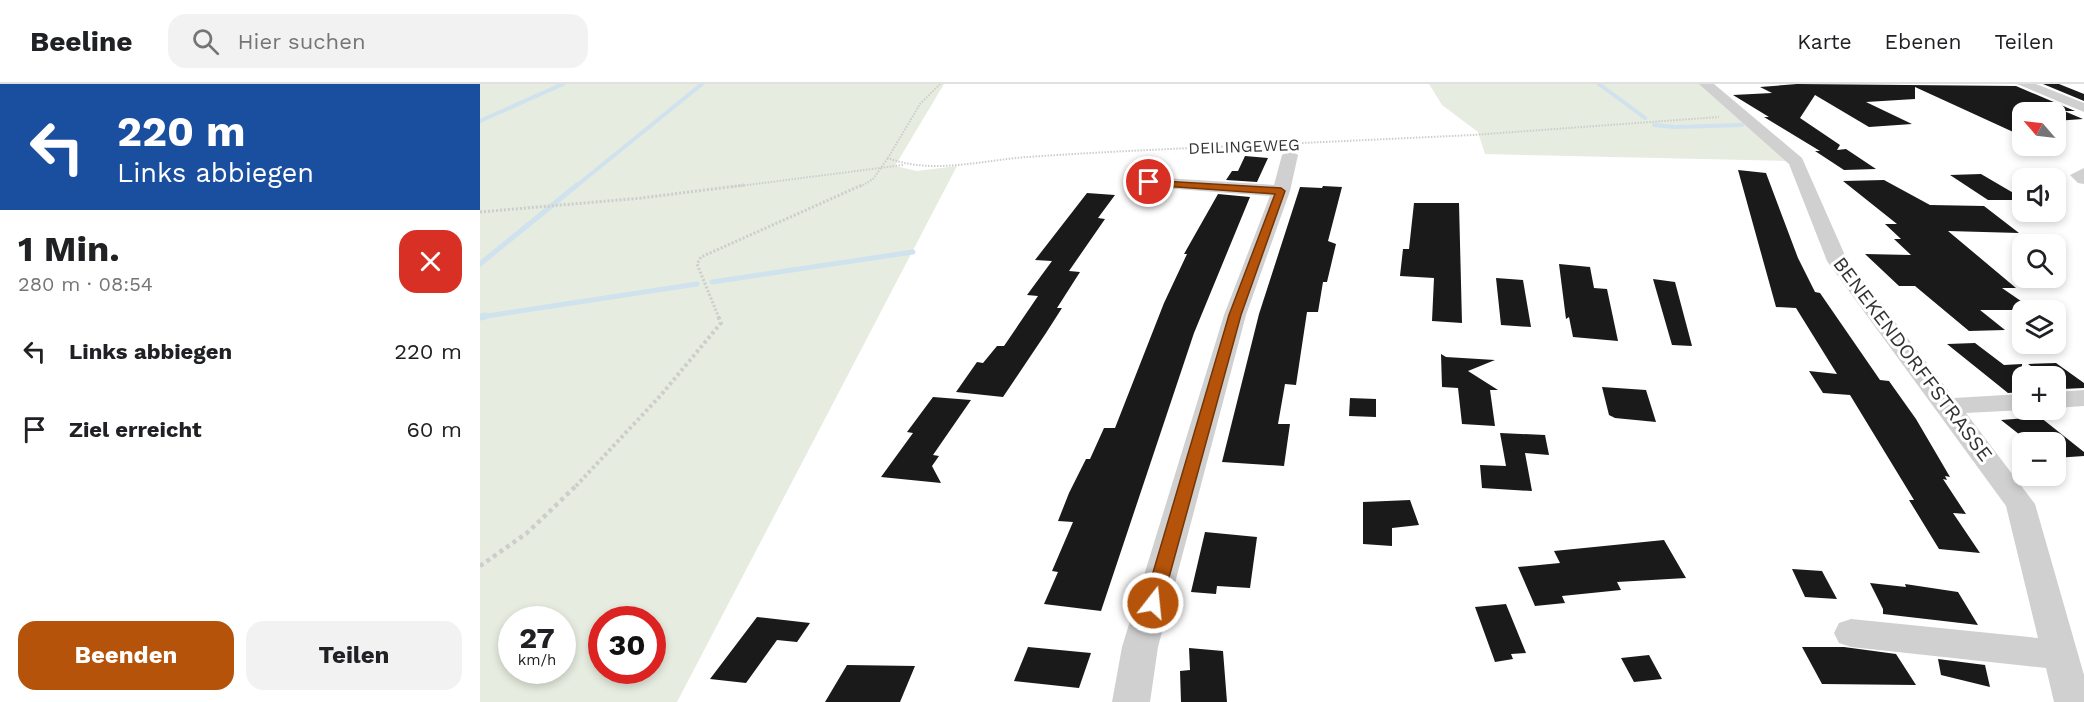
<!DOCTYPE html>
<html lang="de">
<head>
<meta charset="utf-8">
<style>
	:root { --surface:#fff; --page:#f2f2f2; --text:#202124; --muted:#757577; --line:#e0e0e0; --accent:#b45309 }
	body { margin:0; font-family:"Work Sans",sans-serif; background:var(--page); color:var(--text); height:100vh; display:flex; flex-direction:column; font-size:22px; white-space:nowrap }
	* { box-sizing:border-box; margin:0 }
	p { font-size:20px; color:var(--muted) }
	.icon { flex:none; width:33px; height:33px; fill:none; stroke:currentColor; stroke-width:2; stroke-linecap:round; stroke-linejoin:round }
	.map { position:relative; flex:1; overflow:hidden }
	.drawer { display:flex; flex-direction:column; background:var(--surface); width:480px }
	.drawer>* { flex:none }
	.banner { background:#1a4fa0; color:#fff; overflow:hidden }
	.needle { width:39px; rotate:298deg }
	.fabs { position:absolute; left:1532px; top:18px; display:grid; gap:12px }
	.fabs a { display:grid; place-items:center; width:54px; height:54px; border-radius:12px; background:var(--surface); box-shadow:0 3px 9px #0003; font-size:30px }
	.speed { position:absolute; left:18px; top:522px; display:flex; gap:12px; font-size:30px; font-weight:700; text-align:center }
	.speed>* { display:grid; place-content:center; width:78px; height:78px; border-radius:50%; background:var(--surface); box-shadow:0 3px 9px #0003; line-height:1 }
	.speed small { font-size:15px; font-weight:400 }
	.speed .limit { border:9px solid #d22; background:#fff; color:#111 }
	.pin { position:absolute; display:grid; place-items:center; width:51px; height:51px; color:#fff; margin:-26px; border:3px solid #fff; border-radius:50%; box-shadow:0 2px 6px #0007 }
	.me { position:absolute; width:66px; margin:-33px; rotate:16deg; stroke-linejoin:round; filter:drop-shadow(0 0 4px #0008) }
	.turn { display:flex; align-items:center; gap:21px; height:126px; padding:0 18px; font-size:27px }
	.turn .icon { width:78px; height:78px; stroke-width:2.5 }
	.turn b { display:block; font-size:42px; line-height:51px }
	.round { display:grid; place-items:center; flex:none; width:63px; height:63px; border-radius:18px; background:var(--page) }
	.summary { display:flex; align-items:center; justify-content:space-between; height:102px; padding:0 18px }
	h1 { font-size:36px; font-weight:700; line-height:45px }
	.button { display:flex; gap:12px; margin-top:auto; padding:12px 18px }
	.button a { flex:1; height:69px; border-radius:18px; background:var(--accent); color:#fff; font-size:24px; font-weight:700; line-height:69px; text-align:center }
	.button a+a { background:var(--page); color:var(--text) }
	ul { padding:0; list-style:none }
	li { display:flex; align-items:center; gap:18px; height:78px; padding:0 18px }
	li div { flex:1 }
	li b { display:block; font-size:22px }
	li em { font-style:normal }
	header { display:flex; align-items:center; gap:36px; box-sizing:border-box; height:84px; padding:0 30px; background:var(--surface); border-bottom:2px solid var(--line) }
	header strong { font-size:28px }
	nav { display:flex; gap:33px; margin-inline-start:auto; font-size:21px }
	.search { width:420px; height:54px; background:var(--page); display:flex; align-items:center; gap:15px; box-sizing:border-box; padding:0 21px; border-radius:18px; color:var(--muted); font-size:22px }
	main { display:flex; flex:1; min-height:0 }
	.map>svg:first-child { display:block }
</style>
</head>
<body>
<header>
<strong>Beeline</strong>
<div class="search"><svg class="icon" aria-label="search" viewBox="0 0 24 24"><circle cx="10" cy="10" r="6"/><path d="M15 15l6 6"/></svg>Hier suchen</div>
<nav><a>Karte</a><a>Ebenen</a><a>Teilen</a></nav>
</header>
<main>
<section class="drawer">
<div class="banner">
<div class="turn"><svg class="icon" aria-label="left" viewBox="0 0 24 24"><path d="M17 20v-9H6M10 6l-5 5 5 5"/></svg><div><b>220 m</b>Links abbiegen</div></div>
</div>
<div class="summary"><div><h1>1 Min.</h1><p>280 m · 08:54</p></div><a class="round" style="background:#d93025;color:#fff"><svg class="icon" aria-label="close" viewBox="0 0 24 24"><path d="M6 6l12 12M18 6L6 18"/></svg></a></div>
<ul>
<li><svg class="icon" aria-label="left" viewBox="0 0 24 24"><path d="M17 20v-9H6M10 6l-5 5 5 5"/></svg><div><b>Links abbiegen</b></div><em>220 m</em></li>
<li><svg class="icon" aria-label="arrive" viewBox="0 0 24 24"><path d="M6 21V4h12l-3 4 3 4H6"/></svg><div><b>Ziel erreicht</b></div><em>60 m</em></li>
</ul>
<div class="button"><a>Beenden</a><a>Teilen</a></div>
</section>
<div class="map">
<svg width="1604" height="618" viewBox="0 0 1604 618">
	<rect width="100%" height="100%" fill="#fff"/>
	<g fill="#e6ecdf" fill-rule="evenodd">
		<path d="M 0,0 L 464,0 L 415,82 L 437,87 L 477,82 L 197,618 L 0,618 ZM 32,536 L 82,536 L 82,586 L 32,586 ZM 122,536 L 172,536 L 172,586 L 122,586 Z"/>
		<path d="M 949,0 L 1221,0 L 1308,77 L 1005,70 L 998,48 L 962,21 Z"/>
	</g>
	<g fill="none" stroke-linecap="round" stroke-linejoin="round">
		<g stroke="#cfe2ee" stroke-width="4">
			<path d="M 1119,0 L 1165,34"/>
			<path d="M 0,37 L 83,0"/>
			<path d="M 1174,41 L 1195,43 L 1262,41"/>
			<path d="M 95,103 L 222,0"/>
		</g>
		<g stroke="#cfe2ee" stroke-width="5">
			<path d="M 0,180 L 97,101"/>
			<path d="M 232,198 L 433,168"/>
			<path d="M 0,233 L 217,200"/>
		</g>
		<path stroke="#cfe2ee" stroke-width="7" d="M 0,233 L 5,232"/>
	</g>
	<g fill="#1a1a1a">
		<path d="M 1317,0 L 1536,2 L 1595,27 L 1584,27 L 1603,35 L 1575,37 L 1575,28 L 1542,28 L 1542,52 L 1435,3 L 1435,15 L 1386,18 L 1432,40 L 1389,43 L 1335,11 L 1320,34 L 1360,61 L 1357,66 L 1366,65 L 1396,85 L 1364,86 L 1335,67 L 1340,67 L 1284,33 L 1289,33 L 1253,11 L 1292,9 L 1280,3 Z"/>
		<path d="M 1563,0 L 1579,0 L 1604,10 L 1604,17 Z"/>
		<path d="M 765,72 L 788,74 L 777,98 L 746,96 L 752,87 L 758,87 Z"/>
		<path d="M 1258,86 L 1286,89 L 1318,174 L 1335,208 L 1340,209 L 1400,296 L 1409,297 L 1436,335 L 1470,393 L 1465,392 L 1467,396 L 1463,395 L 1486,430 L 1473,429 L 1500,469 L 1459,465 L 1429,416 L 1434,416 L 1370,311 L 1343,309 L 1329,287 L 1357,290 L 1316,224 L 1296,223 Z"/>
		<path d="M 1501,90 L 1542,114 L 1542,116 L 1508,116 L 1470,91 Z"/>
		<path d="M 1404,96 L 1450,121 L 1504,122 L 1539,149 L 1468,147 L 1536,204 L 1522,204 L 1554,226 L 1500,226 L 1525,246 L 1489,247 L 1435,202 L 1419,202 L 1385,170 L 1431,171 L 1414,155 L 1421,155 L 1405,140 L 1417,140 L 1363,97 Z"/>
		<path d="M 843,102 L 862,103 L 848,157 L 856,160 L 847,198 L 843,198 L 838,228 L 827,228 L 816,301 L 805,300 L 798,340 L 810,340 L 804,382 L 742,378 L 779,230 L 820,103 L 842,104 Z"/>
		<path d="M 607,109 L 635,111 L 618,134 L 625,135 L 589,187 L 600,188 L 577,224 L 582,224 L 566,249 L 523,313 L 476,308 L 497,278 L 503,279 L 517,262 L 524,262 L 558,212 L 547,211 L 572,177 L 555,176 Z"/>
		<path d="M 738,110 L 770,113 L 714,249 L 621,527 L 564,520 L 578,488 L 572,487 L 593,438 L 578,437 L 589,409 L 606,375 L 610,375 L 624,344 L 635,344 L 684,219 L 707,170 L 704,170 Z"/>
		<path d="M 934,119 L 979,119 L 982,239 L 952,237 L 954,194 L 920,192 L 923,165 L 929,165 Z"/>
		<path d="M 1079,180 L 1110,183 L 1114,204 L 1127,205 L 1138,257 L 1093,253 L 1089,233 L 1086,235 Z"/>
		<path d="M 1016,194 L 1043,196 L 1051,243 L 1021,241 Z"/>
		<path d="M 1173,195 L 1195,198 L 1212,262 L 1192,261 Z"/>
		<path d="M 1495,259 L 1524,281 L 1542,280 L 1542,308 L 1528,309 L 1467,260 Z"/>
		<path d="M 961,270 L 966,273 L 1015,276 L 988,287 L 1018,306 L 1010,306 L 1015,342 L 982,340 L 978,304 L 962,303 Z"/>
		<path d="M 1576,279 L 1604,299 L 1604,304 L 1582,305 L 1575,300 L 1575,292 L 1565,292 L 1548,280 Z"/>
		<path d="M 1122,303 L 1166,306 L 1176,338 L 1135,334 L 1129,331 Z"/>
		<path d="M 453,313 L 491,316 L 453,371 L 459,372 L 452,382 L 461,399 L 401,393 L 433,349 L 427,348 Z"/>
		<path d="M 870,314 L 896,315 L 896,333 L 869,332 Z"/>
		<path d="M 1560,333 L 1604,368 L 1604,372 L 1575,374 L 1575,358 L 1549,358 L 1521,336 Z"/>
		<path d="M 1020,349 L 1065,351 L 1069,371 L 1045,369 L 1052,407 L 1002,404 L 1000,381 L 1026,382 Z"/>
		<path d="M 930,416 L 939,441 L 912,444 L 912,462 L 883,460 L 883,418 Z"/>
		<path d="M 725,448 L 777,453 L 770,504 L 737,502 L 736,510 L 711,508 Z"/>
		<path d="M 1184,456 L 1206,494 L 1137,498 L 1141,506 L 1082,512 L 1085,519 L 1055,522 L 1038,483 L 1080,479 L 1074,467 Z"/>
		<path d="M 1312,485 L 1342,487 L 1357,515 L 1325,513 Z"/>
		<path d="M 1390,499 L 1426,503 L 1425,500 L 1478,508 L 1498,541 L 1403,530 L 1403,525 Z"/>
		<path d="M 1026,520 L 1046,569 L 1031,570 L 1033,575 L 1015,578 L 995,523 Z"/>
		<path d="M 277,533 L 330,539 L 317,558 L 297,556 L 266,599 L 230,595 Z"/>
		<path d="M 548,563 L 611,569 L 599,604 L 534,597 Z"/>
		<path d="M 1322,563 L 1364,563 L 1416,570 L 1436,601 L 1342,600 Z"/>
		<path d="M 709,564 L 743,567 L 747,618 L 701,618 L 700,587 L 710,586 Z"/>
		<path d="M 1169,571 L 1182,595 L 1154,598 L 1141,574 Z"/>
		<path d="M 1458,575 L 1505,581 L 1510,603 L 1461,591 Z"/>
		<path d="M 367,581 L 435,582 L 420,618 L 345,618 Z"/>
	</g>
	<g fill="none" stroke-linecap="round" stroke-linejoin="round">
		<g stroke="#cdcdcd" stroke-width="2" stroke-dasharray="1.5 1.5" stroke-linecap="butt">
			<path d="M 460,0 L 440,20 L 408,74 C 451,91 503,76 548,73 C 632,67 715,64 799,60"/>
			<path d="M 822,59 L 993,51 L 1239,33"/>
			<path d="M 252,103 L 423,81"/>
			<path d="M 380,103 L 393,95 L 408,74"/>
		</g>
		<g stroke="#cdcdcd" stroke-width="3" stroke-dasharray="2 2" stroke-linecap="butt">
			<path d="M 0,128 L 162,114 L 264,101"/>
			<path d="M 239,234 L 217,180 L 221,173 L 382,101"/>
		</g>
		<path stroke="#cdcdcd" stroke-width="4" stroke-dasharray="3 3" stroke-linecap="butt" d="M 96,402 L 181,311 L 241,239 L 238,232"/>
		<path stroke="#cdcdcd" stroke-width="4.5" stroke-dasharray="4 4" stroke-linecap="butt" d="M 0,482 L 47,449 L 97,401"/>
		<g fill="#d0d0d0" fill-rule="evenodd">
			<path d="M 1219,0 L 1234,0 L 1322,74 L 1367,176 L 1474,314 L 1542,310 L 1544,326 L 1486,329 L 1555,420 L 1604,591 L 1604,618 L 1574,618 L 1566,584 L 1371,563 L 1359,559 L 1354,549 L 1359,539 L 1371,535 L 1558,554 L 1526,422 L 1347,177 L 1309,80 Z"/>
			<path d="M 1537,0 L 1556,0 L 1604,19 L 1604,28 Z"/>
			<path d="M 810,66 L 818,71 L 810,107 L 766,231 L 678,563 L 670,618 L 632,618 L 642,563 L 744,231 L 790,112 L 669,103 L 660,98 L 669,93 L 794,101 L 802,71 Z"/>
			<path d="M 1604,84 L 1604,100 L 1598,99 L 1590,91 Z"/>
			<path d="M 1604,306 L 1604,322 L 1575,324 L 1575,308 Z"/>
		</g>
	</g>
	<path fill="#b45309" stroke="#753606" stroke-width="1.5" d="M 665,96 L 801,104 L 805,107 L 761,231 L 682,519 L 679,524 L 667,524 L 664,519 L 749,231 L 795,110 L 669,101 L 664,98 Z"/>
	<g text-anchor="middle" stroke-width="6" stroke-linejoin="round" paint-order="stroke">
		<g font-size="16" fill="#333" stroke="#fff">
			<text transform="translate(764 62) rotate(-2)" y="6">DEILINGEWEG</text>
		</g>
		<g font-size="20" fill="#333" stroke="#fff">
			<text transform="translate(1433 275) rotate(53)" y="7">BENEKENDORFFSTRASSE</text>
		</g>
	</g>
</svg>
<div class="fabs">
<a><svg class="needle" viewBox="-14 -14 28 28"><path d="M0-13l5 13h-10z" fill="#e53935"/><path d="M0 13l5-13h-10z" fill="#757577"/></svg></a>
<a><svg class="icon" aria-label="sound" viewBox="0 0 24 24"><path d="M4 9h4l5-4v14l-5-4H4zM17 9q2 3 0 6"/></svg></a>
<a><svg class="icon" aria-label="search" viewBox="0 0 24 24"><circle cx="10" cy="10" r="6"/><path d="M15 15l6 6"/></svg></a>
<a><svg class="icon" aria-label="layers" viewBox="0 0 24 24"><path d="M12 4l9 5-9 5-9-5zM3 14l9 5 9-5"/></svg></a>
<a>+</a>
<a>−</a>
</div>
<div class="speed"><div>27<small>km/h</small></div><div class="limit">30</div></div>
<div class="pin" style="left:669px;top:98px;background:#d93025"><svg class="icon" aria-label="arrive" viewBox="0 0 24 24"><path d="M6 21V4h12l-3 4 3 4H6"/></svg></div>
<svg class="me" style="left:673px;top:519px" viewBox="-20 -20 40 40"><circle r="17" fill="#b45309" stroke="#fff" stroke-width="3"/><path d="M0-11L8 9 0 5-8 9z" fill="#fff"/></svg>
</div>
</main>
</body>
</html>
